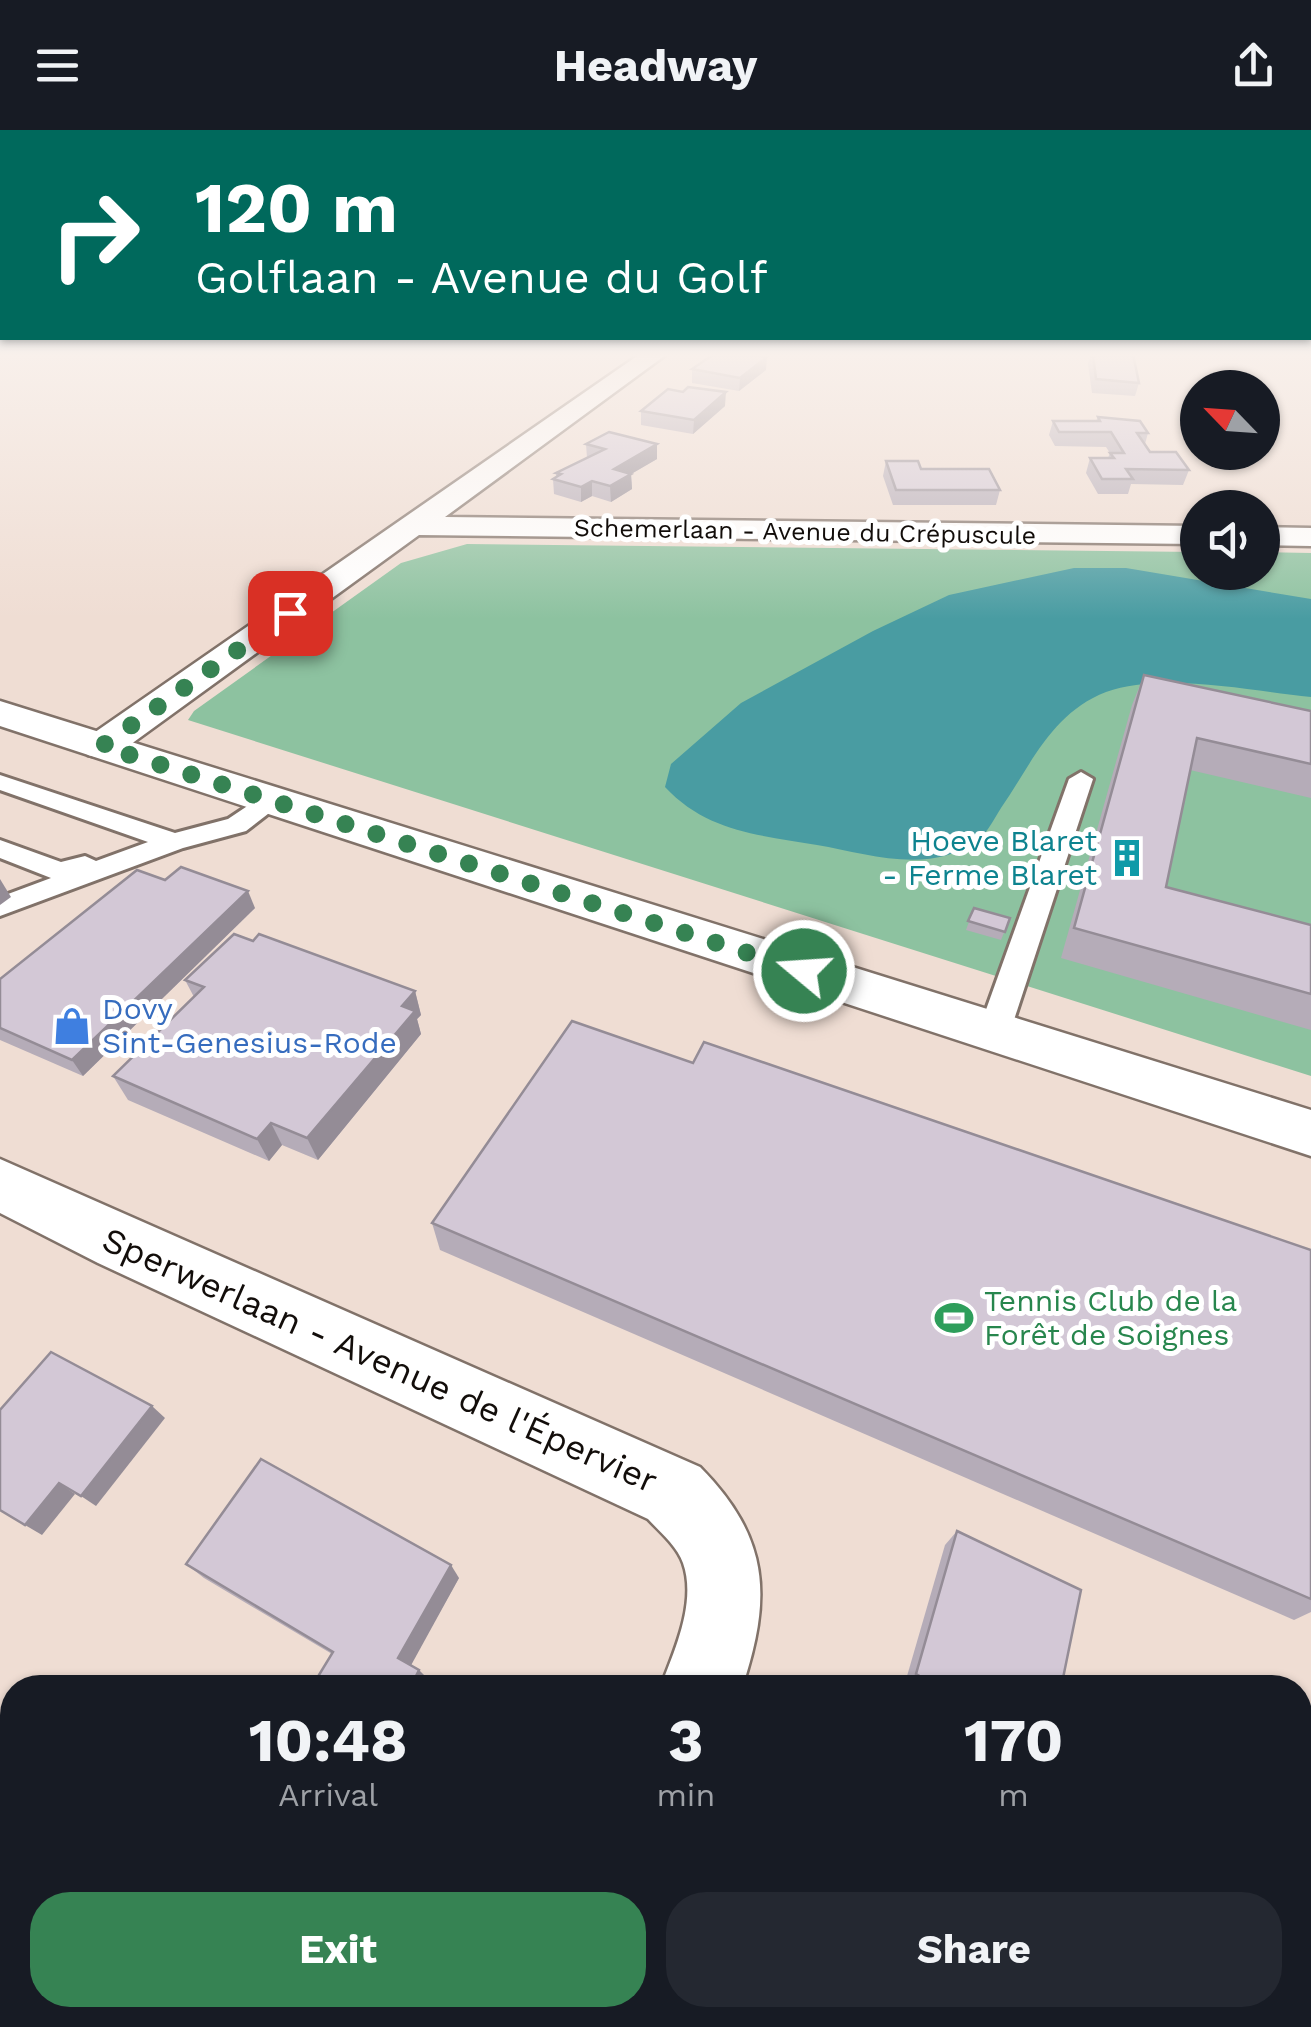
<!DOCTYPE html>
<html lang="en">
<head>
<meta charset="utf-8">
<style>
	:root { --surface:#171b24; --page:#242831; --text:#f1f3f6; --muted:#9ea1a6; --accent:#368353 }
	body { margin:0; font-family:"Work Sans",sans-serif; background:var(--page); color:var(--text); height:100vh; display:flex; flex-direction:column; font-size:38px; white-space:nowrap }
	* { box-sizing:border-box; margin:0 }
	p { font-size:32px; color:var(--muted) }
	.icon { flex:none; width:55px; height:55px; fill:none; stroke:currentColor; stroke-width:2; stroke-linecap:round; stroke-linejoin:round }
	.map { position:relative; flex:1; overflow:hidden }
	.drawer { position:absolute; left:0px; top:1545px; width:1312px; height:352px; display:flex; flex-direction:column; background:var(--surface); border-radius:40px 40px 0 0; box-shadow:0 2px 8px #0004 }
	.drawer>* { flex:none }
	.banner { position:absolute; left:0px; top:0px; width:1312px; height:210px; box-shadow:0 2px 8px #0004; background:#00695c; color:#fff; overflow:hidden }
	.needle { width:65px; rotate:295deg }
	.controls { position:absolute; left:1180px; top:240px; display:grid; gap:20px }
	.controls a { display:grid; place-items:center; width:100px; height:100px; border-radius:50%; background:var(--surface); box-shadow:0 2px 8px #0004; font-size:50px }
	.pin { position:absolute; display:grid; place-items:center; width:85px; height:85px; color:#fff; margin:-42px; border-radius:20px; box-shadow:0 5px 15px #0006 }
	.me { position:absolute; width:110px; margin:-55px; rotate:288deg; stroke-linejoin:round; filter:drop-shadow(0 0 8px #0008) }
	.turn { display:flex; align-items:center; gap:35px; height:210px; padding:0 30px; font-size:45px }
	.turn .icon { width:130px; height:130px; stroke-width:2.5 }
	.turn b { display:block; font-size:70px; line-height:85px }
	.eta { display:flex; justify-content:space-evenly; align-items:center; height:170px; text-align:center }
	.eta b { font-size:60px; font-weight:700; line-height:70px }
	.action { display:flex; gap:20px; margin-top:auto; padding:20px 30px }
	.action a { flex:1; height:115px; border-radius:40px; background:var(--accent); color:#fff; font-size:40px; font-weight:700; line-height:115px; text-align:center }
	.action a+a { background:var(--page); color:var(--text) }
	header { display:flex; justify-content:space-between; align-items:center; height:130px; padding:0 30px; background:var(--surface); font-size:45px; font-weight:700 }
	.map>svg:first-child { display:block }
</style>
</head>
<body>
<header><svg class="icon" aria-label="menu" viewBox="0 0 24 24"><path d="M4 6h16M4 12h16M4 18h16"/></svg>Headway<svg class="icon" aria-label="share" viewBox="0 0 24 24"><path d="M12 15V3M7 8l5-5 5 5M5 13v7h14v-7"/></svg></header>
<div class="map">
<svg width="1311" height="1897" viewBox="0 0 1311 1897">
	<rect width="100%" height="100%" fill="#efddd3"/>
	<path fill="#8dc2a0" d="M 467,414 L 1197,422 L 1198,442 L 1262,442 L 1263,422 L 1311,423 L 1311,946 L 188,590 L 194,581 L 401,433 Z"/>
	<path fill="#499ca2" d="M 1074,438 L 1126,438 L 1311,469 L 1311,567 C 1252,561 1162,542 1106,562 C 1052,583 1032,633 1001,678 C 995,687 988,702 979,709 C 931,746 869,724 817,715 C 759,705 707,702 665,657 L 671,634 L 741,573 L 873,501 L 949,465 Z"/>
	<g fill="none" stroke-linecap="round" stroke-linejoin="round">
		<g stroke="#817269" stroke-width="6">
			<g id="service">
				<path d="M 1081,642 L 1093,649 L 1010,902 L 1005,910 L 983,910 L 978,902 L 1069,649 Z"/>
				<path d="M 0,645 L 175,703 L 228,689 L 264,665 L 282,665 L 286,670 L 246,701 L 183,718 L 0,786 L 0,767 L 51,748 L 0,728 L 0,710 L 61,732 L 85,726 L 96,731 L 148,712 L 0,660 Z"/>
			</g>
		</g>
		<g stroke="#817269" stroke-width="5">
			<g id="minor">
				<path d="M 640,224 L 667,224 L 445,387 L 1198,396 L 1198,414 L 419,405 L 116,625 L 102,628 L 88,625 L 82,616 L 88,607 Z"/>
				<path d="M 1262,397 L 1311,398 L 1311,416 L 1262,415 Z"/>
				<path d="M 0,1029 L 700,1337 C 770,1408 772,1467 742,1558 L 660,1558 C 674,1522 697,1472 683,1433 C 677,1416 660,1402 648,1389 L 98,1133 L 0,1083 Z"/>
				<path d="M 538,1885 L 634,1885 L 631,1897 L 535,1897 Z"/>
			</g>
		</g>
		<g stroke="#817269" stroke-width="5">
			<path id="primary" d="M 0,571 L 1311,980 L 1311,1026 L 0,596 Z"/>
		</g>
		<use href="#service" fill="#fff" fill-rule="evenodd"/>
		<use href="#minor" fill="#fff" fill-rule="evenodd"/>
		<use href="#primary" fill="#fff" fill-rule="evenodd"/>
	</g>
	<g fill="#b5acb8">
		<path d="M 1091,224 L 1133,224 L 1139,253 L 1135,266 L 1092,263 L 1088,234 Z"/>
		<path d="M 692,239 L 766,240 L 739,261 L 692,253 Z"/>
		<path d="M 725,276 L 693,304 L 641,295 L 641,281 Z"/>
		<path d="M 1098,287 L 1148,303 L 1145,314 L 1150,322 L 1189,340 L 1183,355 L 1131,354 L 1128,364 L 1098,364 L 1086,343 L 1090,328 L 1108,328 L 1110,323 L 1106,317 L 1055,316 L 1049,305 L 1053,291 L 1096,291 Z"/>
		<path d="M 586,314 L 657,314 L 657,329 L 631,344 L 632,359 L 611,372 L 592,366 L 581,372 L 554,364 L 553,349 L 556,347 L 556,343 L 587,328 Z"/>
		<path d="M 886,331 L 921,339 L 1000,360 L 996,375 L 893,375 L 883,346 Z"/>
		<path d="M 1144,545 L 1311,581 L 1311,668 L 1190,640 L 1166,757 L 1311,795 L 1311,900 L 1061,828 L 1132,575 Z"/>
		<path d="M 165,750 L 255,778 L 83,946 L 0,910 L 0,849 Z"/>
		<path d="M 974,778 L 1010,788 L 1001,810 L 966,800 Z"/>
		<path d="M 253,811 L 415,861 L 421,885 L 417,889 L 421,904 L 318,1030 L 282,1015 L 269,1031 L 128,970 L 113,946 L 194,867 L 185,850 Z"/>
		<path d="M 432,1093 L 1311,1469 L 1311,1482 L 1294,1490 L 440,1120 Z"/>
		<path d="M 957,1401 L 1061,1558 L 913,1558 L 905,1553 L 945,1415 Z"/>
		<path d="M 186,1434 L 459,1448 L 410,1535 L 429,1550 L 425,1558 L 311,1558 L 332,1524 L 204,1448 Z"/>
		<path d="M 800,1885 L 847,1885 L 870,1897 L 797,1897 Z"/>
	</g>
	<g fill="#948c96">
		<path d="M 767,227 L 766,240 L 739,261 L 740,248 Z"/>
		<path d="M 726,262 L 725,276 L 693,304 L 694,290 Z"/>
		<path d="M 657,314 L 657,329 L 614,354 L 614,339 Z"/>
		<path d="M 631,344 L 632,359 L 611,372 L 610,356 Z"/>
		<path d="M 592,351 L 592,366 L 581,372 L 581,357 Z"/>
		<path d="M 0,749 L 11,767 L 0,775 Z"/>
		<path d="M 248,761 L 255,778 L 83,946 L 72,930 Z"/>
		<path d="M 415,861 L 421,885 L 417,889 L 421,904 L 318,1030 L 307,1008 L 402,876 Z"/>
		<path d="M 271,993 L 282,1015 L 269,1031 L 257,1009 Z"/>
		<path d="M 152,1276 L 165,1288 L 96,1376 L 81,1366 Z"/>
		<path d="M 59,1353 L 75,1364 L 42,1405 L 25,1395 Z"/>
		<path d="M 451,1435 L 459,1448 L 409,1539 L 398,1528 Z"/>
		<path d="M 419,1540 L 429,1550 L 425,1558 L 410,1558 Z"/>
	</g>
	<g fill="#d3c8d6" stroke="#948c96" stroke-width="2.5">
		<path d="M 714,224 L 747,224 L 767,227 L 740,248 L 692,239 Z"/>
		<path d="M 1093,224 L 1133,224 L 1139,253 L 1096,249 Z"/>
		<path d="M 688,257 L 726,262 L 694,290 L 641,281 L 668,259 L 683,262 Z"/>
		<path d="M 1098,287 L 1140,291 L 1148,303 L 1137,303 L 1150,322 L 1176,322 L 1189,340 L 1126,339 L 1133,349 L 1102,349 L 1090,328 L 1114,328 L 1110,323 L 1124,323 L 1111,302 L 1059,302 L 1053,291 L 1100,291 Z"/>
		<path d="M 609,302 L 657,314 L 614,339 L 631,344 L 610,356 L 592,351 L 581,357 L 553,349 L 561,344 L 556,343 L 605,319 L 586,314 Z"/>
		<path d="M 886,331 L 918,331 L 921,339 L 989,339 L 1000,360 L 896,360 Z"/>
		<path d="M 1144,545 L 1311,581 L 1311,634 L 1197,608 L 1166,757 L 1311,795 L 1311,864 L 1074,798 Z"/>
		<path d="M 181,737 L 248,761 L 72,930 L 0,898 L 0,849 L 137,740 L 165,750 Z"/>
		<path d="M 974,778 L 1010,788 L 1005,802 L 968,791 Z"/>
		<path d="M 234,804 L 253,811 L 259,804 L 415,861 L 402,876 L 415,881 L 307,1008 L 271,993 L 257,1009 L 113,946 L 204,857 L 185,850 Z"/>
		<path d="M 572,891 L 693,933 L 704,912 L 1311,1120 L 1311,1469 L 432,1093 Z"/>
		<path d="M 51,1222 L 152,1276 L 81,1366 L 59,1353 L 25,1395 L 0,1380 L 0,1280 Z"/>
		<path d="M 261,1329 L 451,1435 L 398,1528 L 419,1540 L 410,1558 L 311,1558 L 333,1522 L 186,1434 Z"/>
		<path d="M 957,1401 L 1081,1460 L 1061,1558 L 942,1558 L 916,1544 Z"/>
		<path d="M 809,1885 L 846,1885 L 869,1897 L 806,1897 Z"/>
	</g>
	<linearGradient id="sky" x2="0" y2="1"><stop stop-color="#68aacc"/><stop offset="0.46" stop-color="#f8f0eb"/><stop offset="1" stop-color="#f8f0eb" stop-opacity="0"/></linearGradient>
	<rect width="1311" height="489" fill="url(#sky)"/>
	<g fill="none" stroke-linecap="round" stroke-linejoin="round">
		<path stroke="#368353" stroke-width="18" stroke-dasharray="0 32.4" d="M 290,483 L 102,616 L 804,841"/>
	</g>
	<defs>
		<g id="building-bare" transform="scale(3)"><path d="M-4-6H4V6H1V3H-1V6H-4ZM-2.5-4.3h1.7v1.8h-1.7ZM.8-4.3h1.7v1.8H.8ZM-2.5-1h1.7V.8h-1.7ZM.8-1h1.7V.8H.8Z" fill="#0f9aa8" stroke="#fff" stroke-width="2.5" paint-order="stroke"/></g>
		<g id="shop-bare" transform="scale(3)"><path d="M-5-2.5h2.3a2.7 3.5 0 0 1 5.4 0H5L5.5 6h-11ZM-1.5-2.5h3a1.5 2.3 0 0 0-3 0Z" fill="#3f7fe0" stroke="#fff" stroke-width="2.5" paint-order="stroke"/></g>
		<g id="stadium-bare" transform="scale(3)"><path d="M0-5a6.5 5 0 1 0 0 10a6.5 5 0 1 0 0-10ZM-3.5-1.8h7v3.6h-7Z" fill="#2e9e5b" stroke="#fff" stroke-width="2.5" paint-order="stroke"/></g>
	</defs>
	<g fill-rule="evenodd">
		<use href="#building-bare" x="1127" y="728"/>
		<use href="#shop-bare" x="72" y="896"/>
		<use href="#stadium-bare" x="954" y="1188"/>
	</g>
	<g text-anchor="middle" stroke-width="10" stroke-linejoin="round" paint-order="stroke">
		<g font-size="25" fill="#120d0a" stroke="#fff">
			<text transform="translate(805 401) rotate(1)" y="9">Schemerlaan - Avenue du Crépuscule</text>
		</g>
		<g font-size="30" fill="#0d838f" stroke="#fff" text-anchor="end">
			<text x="1097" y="721">Hoeve Blaret<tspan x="1097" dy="34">- Ferme Blaret</tspan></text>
		</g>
		<g font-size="30" fill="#366cbe" stroke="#fff" text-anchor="start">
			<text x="102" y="889">Dovy<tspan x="102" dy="34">Sint-Genesius-Rode</tspan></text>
		</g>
		<g font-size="30" fill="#27864d" stroke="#fff" text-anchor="start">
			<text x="984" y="1181">Tennis Club de la<tspan x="984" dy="34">Forêt de Soignes</tspan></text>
		</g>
		<g font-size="35" fill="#120d0a" stroke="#fff">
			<text transform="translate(380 1230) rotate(24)" y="12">Sperwerlaan - Avenue de l'Épervier</text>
		</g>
	</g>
</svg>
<div class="controls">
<a><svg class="needle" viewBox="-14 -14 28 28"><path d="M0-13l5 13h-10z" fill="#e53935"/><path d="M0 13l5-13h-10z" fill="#9ea1a6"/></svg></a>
<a><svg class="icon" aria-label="sound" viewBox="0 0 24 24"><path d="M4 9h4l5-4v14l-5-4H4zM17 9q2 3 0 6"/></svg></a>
</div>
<div class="pin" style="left:290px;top:483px;background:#d93025"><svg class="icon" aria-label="arrive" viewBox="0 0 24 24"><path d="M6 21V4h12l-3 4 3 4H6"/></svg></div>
<svg class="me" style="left:804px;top:841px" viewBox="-20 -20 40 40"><circle r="17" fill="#368353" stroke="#fff" stroke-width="3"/><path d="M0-11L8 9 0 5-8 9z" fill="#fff"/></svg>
<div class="banner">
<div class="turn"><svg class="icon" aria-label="right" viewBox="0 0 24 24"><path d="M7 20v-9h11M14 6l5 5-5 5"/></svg><div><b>120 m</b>Golflaan - Avenue du Golf</div></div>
</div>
<section class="drawer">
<div class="eta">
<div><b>10:48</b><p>Arrival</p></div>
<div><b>3</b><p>min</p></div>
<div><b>170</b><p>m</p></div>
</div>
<div class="action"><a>Exit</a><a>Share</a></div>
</section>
</div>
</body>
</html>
